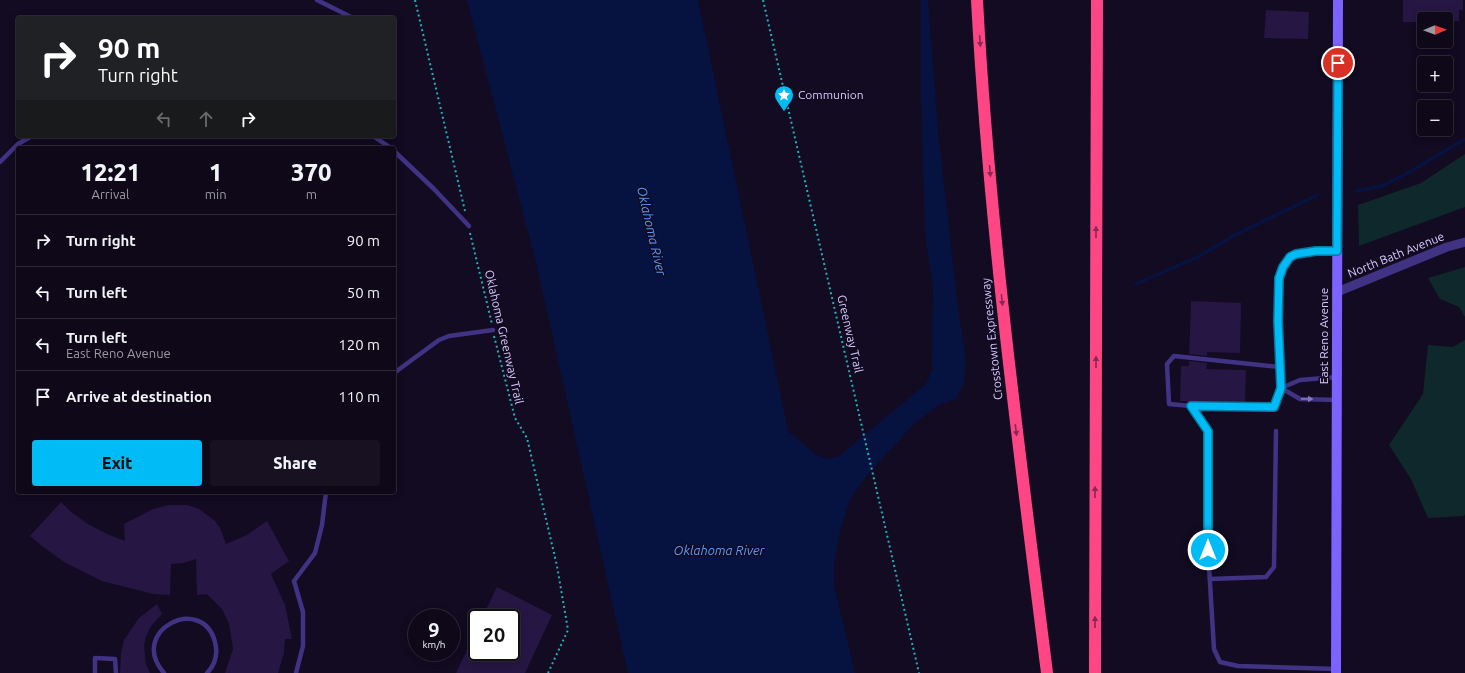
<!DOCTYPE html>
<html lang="en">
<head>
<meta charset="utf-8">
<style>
	:root { --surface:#0e0819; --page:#171122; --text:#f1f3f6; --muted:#9b9aa2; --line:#2e2938; --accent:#00bbf6 }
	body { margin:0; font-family:Ubuntu,sans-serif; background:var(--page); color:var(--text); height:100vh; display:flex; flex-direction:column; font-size:15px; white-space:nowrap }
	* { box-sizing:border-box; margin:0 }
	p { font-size:13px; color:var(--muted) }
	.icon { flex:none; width:22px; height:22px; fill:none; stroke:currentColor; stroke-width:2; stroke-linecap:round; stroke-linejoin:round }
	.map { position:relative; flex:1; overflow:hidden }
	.panel { position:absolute; left:16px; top:146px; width:380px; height:348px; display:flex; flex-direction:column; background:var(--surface); border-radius:4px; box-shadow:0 2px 10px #0003,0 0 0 1px var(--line) }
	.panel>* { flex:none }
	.banner { position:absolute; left:16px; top:16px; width:380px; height:122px; border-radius:4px; box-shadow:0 2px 10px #0003,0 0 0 1px var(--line); background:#202124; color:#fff; overflow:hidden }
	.needle { width:26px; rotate:89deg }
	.tools { position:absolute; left:1417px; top:12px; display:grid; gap:8px }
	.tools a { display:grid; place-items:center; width:36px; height:36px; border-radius:4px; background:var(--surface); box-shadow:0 2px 10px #0003,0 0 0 1px var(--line); font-size:20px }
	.speed { position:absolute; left:408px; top:609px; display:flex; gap:8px; font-size:20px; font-weight:700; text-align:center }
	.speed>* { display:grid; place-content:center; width:52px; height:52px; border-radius:50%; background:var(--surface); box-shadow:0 2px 10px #0003,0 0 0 1px var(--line); line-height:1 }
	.speed small { font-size:10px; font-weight:400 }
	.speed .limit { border:2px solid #111; border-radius:6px; background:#fff; color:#111 }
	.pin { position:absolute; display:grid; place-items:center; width:34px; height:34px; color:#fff; margin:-17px; border:2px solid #fff; border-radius:50%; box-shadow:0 1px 4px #0007 }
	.me { position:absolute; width:44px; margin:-22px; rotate:0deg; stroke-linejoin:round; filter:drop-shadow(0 0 3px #0008) }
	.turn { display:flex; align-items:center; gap:14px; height:84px; padding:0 16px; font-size:18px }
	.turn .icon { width:52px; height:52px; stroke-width:2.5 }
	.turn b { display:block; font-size:28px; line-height:34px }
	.lanes { display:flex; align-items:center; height:38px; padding:0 16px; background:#0003; justify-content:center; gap:20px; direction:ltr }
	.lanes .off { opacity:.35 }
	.eta { display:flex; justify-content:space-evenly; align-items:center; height:68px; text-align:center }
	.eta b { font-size:24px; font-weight:800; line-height:28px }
	.button { display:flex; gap:8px; margin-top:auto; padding:8px 16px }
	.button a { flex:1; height:46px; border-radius:4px; background:var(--accent); color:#111; font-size:16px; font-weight:800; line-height:46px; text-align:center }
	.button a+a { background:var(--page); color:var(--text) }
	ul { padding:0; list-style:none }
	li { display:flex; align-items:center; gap:12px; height:52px; padding:0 16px; border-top:1px solid var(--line) }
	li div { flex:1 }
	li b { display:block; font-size:15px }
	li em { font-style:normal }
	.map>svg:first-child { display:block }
</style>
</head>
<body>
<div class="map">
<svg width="1465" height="673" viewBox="0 0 1465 673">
	<rect width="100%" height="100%" fill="#120b21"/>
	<g fill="#0e282c">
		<path d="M 1465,154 L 1465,207 L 1359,246 L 1358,205 L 1421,183 Z"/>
		<path d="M 1465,267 L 1465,317 L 1459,307 L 1440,299 L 1428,278 Z"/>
		<path d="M 1465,340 L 1465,514 L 1464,516 L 1428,518 L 1411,479 L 1389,445 L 1423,394 L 1428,345 L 1453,347 Z"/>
	</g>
	<path fill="#061340" d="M 467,0 L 698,0 L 788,431 L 815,454 L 827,459 L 839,456 L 926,384 L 932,370 L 933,286 L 925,235 L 921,96 L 921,0 L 928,0 L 938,131 L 958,308 L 966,359 L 964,383 L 956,399 L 938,405 L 913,425 L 870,472 L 851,497 L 840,531 L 834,563 L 834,585 L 855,673 L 628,673 L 536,262 Z"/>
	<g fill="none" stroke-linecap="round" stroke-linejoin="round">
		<g stroke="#061340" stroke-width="3.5">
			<path d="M 1356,191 L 1382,186 L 1408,173 L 1465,139"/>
			<path d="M 1136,284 L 1198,257 L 1233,236 L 1317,195"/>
		</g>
	</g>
	<g fill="#261643">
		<path d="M 1403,0 L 1463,0 L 1463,10 L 1459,10 L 1459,21 L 1446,21 L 1446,19 L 1424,19 L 1424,22 L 1403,22 Z"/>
		<path d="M 1266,10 L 1309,12 L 1308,39 L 1264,38 Z"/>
		<path d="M 1191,301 L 1241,303 L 1240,353 L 1207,352 L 1207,356 L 1189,354 Z"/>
		<path d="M 1189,361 L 1207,363 L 1206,369 L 1246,370 L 1245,402 L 1180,401 L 1181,366 L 1189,366 Z"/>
		<path d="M 61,502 L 70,511 L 88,524 L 107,534 L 125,541 L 124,524 L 153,509 L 169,505 L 187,505 L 199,509 L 215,521 L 220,528 L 226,544 L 247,535 L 267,521 L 289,561 L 271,574 L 285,605 L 292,639 L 285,639 L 284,653 L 278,673 L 225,673 L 233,649 L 229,624 L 222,609 L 207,594 L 197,595 L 196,559 L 183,563 L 171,564 L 170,595 L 153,594 L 102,581 L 64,562 L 42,546 L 30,536 Z"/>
		<path d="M 497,587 L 552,615 L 525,673 L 456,673 L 477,629 L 477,652 L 511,652 L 511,618 L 482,618 Z"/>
		<path d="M 157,604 L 162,614 L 151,626 L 146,636 L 144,646 L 146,664 L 150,673 L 120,673 L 121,654 L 124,640 L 139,618 Z"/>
	</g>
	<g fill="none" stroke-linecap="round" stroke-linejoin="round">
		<g stroke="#25aeba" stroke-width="2" stroke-dasharray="2 3" stroke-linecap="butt">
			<path d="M 415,0 L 465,211"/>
			<path d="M 763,0 L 919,673"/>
			<path d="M 470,233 L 492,324"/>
			<path d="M 494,336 L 515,418 L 527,438 L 557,566 L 568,630 L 548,673"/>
		</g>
		<g stroke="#413384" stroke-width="4.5">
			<path d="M 317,0 L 353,18"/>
			<path d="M 373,136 L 391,148"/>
			<path d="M 394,151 L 434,189 L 469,226"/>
			<path d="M 0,162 L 18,144 L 32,136"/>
			<path d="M 1280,367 L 1174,356 L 1167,364 L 1169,404 L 1191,406 L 1199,420 L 1208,431 L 1208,550 L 1214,649 L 1220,662 L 1238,666 L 1336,669"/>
			<path d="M 394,373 L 439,340 L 449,336 L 493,330"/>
			<path d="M 1281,388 L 1300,399 L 1337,400"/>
			<path d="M 1281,388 L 1300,380 L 1337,377"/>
			<path d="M 1191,406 L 1274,407 L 1281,388 L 1278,321 L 1279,278 L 1283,267 L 1290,257 L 1296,254 L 1316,251 L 1337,251"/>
			<path d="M 1210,579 L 1266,577 L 1274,567 L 1276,431"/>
			<path d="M 95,673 L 95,658 L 115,659 L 116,673"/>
			<path d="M 164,673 C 127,631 202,593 215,642 C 218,654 215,665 207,673"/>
			<path d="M 296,673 L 303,646 L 303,612 L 294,581 L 315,553 L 322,525 L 326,492"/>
		</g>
		<path stroke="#413384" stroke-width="9" d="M 1337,292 L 1447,247 L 1465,242"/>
		<path stroke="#7c62ff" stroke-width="10" d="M 1336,673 L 1338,0"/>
		<g stroke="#ff4685" stroke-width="12">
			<path d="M 977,0 C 989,225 1019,449 1047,673"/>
			<path d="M 1095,673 L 1097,0"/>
		</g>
	</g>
	<defs><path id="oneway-solid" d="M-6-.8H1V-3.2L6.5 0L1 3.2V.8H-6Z"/></defs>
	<g fill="#882853">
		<use href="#oneway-solid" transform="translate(980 41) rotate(86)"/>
		<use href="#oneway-solid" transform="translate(990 171) rotate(85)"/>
		<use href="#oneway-solid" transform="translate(1096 232) rotate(-90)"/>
		<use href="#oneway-solid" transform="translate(1002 300) rotate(84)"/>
		<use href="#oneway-solid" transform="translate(1096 362) rotate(-90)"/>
		<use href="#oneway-solid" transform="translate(1016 430) rotate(83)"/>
		<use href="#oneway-solid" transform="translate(1095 492) rotate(-90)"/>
		<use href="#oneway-solid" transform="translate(1095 622) rotate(-90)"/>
	</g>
	<use fill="#8577bb" href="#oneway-solid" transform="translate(1307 399) rotate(1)"/>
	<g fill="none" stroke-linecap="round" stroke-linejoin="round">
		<g stroke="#007aa0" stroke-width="10">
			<path id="route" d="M 1208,550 L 1208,431 L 1191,406 L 1274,407 L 1281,388 L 1278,321 L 1279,278 L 1283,267 L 1290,257 L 1296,254 L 1316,251 L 1337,251 L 1338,63"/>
		</g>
		<use href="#route" stroke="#00bbf6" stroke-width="7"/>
	</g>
	<defs>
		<g id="sight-pin" transform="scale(1)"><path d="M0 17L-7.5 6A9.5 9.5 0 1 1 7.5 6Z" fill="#00bbf6" stroke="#120b21"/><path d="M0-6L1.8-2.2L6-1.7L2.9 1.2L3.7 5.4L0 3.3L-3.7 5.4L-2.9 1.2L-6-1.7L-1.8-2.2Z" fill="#fff"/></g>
	</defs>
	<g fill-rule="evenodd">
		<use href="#sight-pin" x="784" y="95"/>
	</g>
	<g text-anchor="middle" stroke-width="3" stroke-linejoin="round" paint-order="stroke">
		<g font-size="12" fill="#d9cbff" stroke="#120b21" text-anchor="start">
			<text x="798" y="99">Communion</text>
		</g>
		<g font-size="12" fill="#d9cbff" stroke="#120b21">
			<text transform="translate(1396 255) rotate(-22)" y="4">North Bath Avenue</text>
			<text transform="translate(850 334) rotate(77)" y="4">Greenway Trail</text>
			<text transform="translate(1324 336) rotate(-90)" y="4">East Reno Avenue</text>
			<text transform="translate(504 337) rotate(77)" y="4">Oklahoma Greenway Trail</text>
			<text transform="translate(992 339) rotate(-96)" y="4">Crosstown Expressway</text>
		</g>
		<g font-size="13" font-style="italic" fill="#599bff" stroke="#120b21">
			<text transform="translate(652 231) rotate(77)" y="5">Oklahoma River</text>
			<text x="719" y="555">Oklahoma River</text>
		</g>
	</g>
</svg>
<div class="tools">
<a><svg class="needle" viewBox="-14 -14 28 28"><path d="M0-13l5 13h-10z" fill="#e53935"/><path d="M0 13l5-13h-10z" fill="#9b9aa2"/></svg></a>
<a>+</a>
<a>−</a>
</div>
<div class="speed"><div>9<small>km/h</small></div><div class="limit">20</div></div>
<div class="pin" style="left:1338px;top:63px;background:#d93025"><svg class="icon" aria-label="arrive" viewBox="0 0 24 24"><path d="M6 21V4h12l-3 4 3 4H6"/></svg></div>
<svg class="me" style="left:1208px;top:550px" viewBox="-20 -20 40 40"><circle r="17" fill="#00bbf6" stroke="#fff" stroke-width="3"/><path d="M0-11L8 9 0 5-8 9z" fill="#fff"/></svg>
<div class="banner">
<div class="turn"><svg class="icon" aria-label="right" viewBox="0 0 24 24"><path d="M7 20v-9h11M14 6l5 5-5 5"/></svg><div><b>90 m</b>Turn right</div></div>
<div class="lanes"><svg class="icon off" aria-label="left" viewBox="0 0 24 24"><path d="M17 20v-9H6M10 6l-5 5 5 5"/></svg><svg class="icon off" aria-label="ahead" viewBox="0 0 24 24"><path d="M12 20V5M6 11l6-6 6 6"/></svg><svg class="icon" aria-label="right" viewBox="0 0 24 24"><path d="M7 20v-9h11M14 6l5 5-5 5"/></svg></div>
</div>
<section class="panel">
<div class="eta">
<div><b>12:21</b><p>Arrival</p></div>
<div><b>1</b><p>min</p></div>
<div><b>370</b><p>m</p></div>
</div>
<ul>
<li><svg class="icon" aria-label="right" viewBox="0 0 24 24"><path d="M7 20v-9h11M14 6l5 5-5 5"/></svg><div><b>Turn right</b></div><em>90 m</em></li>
<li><svg class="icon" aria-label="left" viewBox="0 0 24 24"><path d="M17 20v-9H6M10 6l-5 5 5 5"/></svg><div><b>Turn left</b></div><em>50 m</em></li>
<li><svg class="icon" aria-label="left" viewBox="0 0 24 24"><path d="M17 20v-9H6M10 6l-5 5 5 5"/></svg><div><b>Turn left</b><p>East Reno Avenue</p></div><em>120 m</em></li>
<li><svg class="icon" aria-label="arrive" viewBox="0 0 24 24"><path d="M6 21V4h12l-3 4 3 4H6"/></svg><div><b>Arrive at destination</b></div><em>110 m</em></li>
</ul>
<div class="button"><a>Exit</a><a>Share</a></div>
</section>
</div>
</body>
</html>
